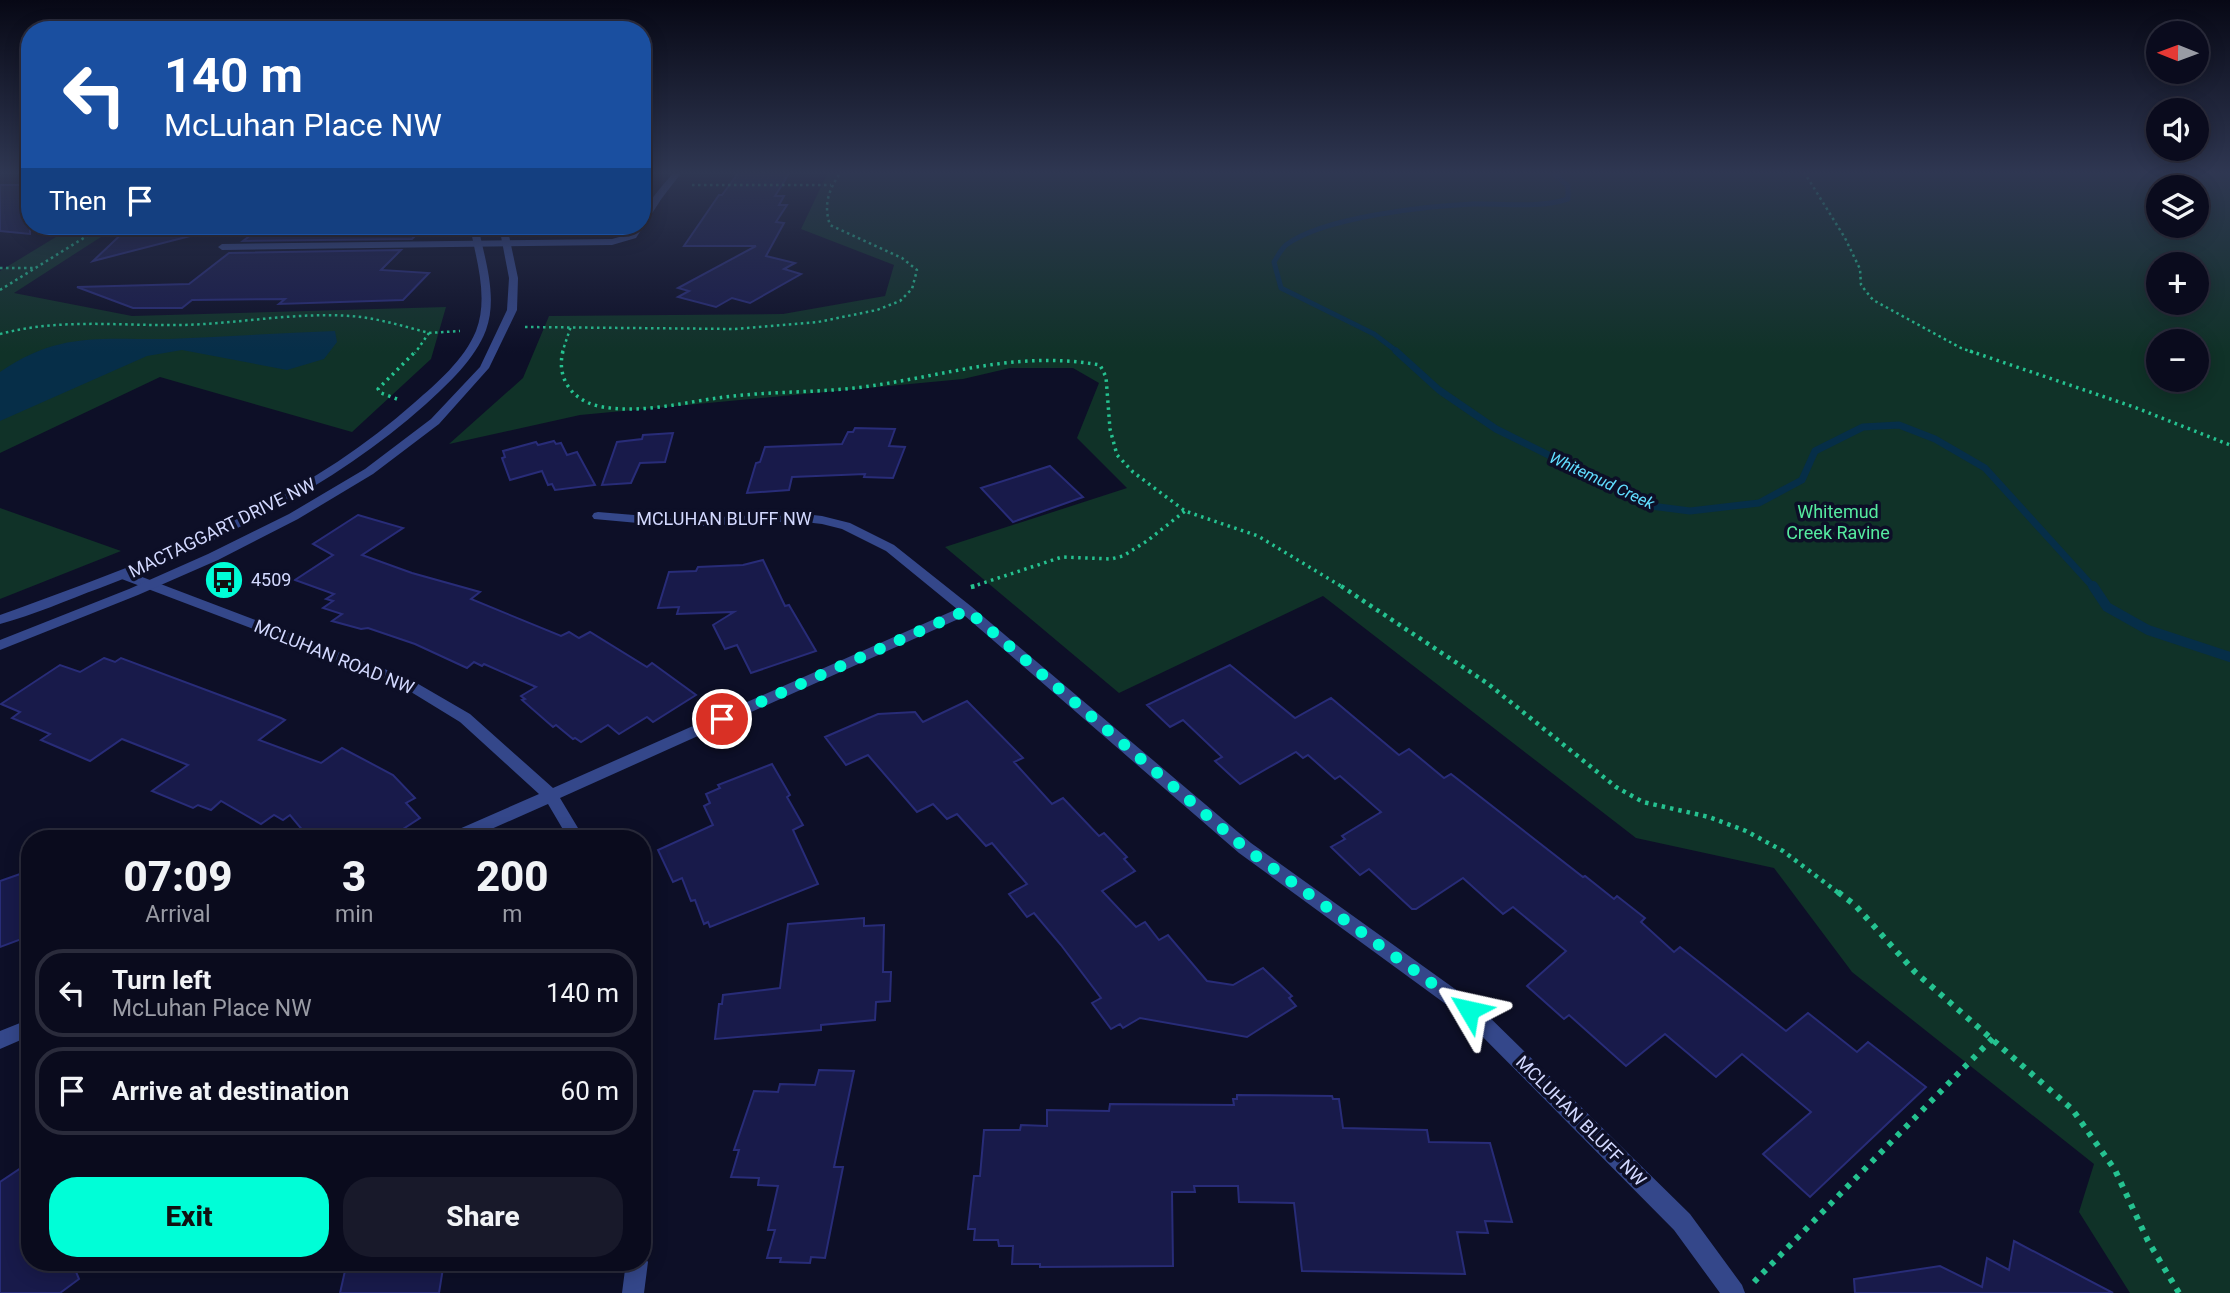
<!DOCTYPE html>
<html lang="en">
<head>
<meta charset="utf-8">
<style>
	:root { --surface:#0a0b1d; --page:#18192a; --text:#f1f3f6; --muted:#999ba4; --line:#2a2b3b; --accent:#00fed7 }
	body { margin:0; font-family:Roboto,sans-serif; background:var(--page); color:var(--text); height:100vh; display:flex; flex-direction:column; font-size:26px; white-space:nowrap }
	* { box-sizing:border-box; margin:0 }
	p { font-size:23px; color:var(--muted) }
	.icon { flex:none; width:38px; height:38px; fill:none; stroke:currentColor; stroke-width:2; stroke-linecap:round; stroke-linejoin:round }
	.map { position:relative; flex:1; overflow:hidden }
	.panel { position:absolute; left:21px; top:830px; width:630px; height:441px; display:flex; flex-direction:column; background:var(--surface); border-radius:28px; box-shadow:0 4px 18px #0003,0 0 0 2px var(--line) }
	.panel>* { flex:none }
	.guide { position:absolute; left:21px; top:21px; width:630px; height:214px; border-radius:28px; box-shadow:0 4px 18px #0003,0 0 0 2px var(--line); background:#1a4fa0; color:#fff; overflow:hidden }
	.needle { width:46px; rotate:271deg }
	.fabs { position:absolute; left:2146px; top:21px; display:grid; gap:14px }
	.fabs a { display:grid; place-items:center; width:63px; height:63px; border-radius:50%; background:var(--surface); box-shadow:0 4px 18px #0003,0 0 0 2px var(--line); font-size:35px }
	.pin { position:absolute; display:grid; place-items:center; width:60px; height:60px; color:#fff; margin:-30px; border:4px solid #fff; border-radius:50%; box-shadow:0 2px 7px #0007 }
	.me { position:absolute; width:77px; margin:-38px; rotate:306deg; stroke-linejoin:round; filter:drop-shadow(0 0 5px #0008) }
	.turn { display:flex; align-items:center; gap:24px; height:147px; padding:0 28px; font-size:32px }
	.turn .icon { width:91px; height:91px; stroke-width:2.5 }
	.turn b { display:block; font-size:49px; line-height:60px }
	.then { display:flex; align-items:center; height:66px; padding:0 28px; background:#0003; gap:14px; font-size:26px }
	.eta { display:flex; justify-content:space-evenly; align-items:center; height:119px; text-align:center }
	.eta b { font-size:42px; font-weight:800; line-height:49px }
	.cta { display:flex; gap:14px; margin-top:auto; padding:14px 28px }
	.cta a { flex:1; height:80px; border-radius:28px; background:var(--accent); color:#111; font-size:28px; font-weight:800; line-height:80px; text-align:center }
	.cta a+a { background:var(--page); color:var(--text) }
	ul { padding:0; list-style:none }
	li { display:flex; align-items:center; gap:21px; height:88px; margin:0 14px 10px; padding:0 14px; border:4px solid var(--line); border-radius:28px }
	li div { flex:1 }
	li b { display:block; font-size:26px }
	li em { font-style:normal }
	.map>svg:first-child { display:block }
</style>
</head>
<body>
<div class="map">
<svg width="2230" height="1293" viewBox="0 0 2230 1293">
	<rect width="100%" height="100%" fill="#0d0f27"/>
	<g fill="#103228" fill-rule="evenodd">
		<path d="M 828,172 L 2230,172 L 2230,1293 L 2130,1293 L 2079,1212 L 2094,1164 L 1852,972 L 1774,868 L 1636,838 L 1323,596 L 1119,693 L 945,547 L 1127,488 L 1077,438 L 1099,383 L 1073,368 L 1010,368 L 963,379 L 580,415 L 449,444 L 523,378 L 549,316 L 783,314 L 885,296 L 894,265 L 801,229 ZM 2158,187 L 2196,187 L 2196,226 L 2158,226 ZM 2158,264 L 2196,264 L 2196,303 L 2158,303 ZM 2158,341 L 2196,341 L 2196,380 L 2158,380 Z"/>
		<path d="M 74,226 L 118,226 L 14,293 L 132,316 L 446,307 L 431,359 L 352,432 L 160,377 L 0,453 L 0,271 Z"/>
		<path d="M 0,508 L 121,551 L 0,599 Z"/>
	</g>
	<path fill="#062e48" d="M 335,331 L 337,342 L 324,359 L 287,370 L 182,350 L 147,356 L 0,421 L 0,372 C 60,331 101,340 169,339 C 224,337 279,333 335,331 Z"/>
	<g fill="none" stroke-linecap="round" stroke-linejoin="round">
		<path stroke="#062e48" stroke-width="5" d="M 1399,353 L 1374,334 L 1281,288 L 1274,262 C 1278,256 1281,249 1286,245 C 1323,217 1427,206 1473,204 C 1506,203 1535,209 1568,199 L 1568,186 L 1552,172"/>
		<path stroke="#062e48" stroke-width="7" d="M 1396,351 L 1439,390 L 1496,429 L 1651,506 L 1690,511 L 1759,503 L 1802,480 L 1815,451 L 1863,427 L 1899,425 L 1935,439 L 1985,468 L 2094,588"/>
		<path stroke="#062e48" stroke-width="10" d="M 2093,586 L 2107,607 L 2148,630 L 2230,657"/>
	</g>
	<g fill="#181a4a" stroke="#282c78" stroke-width="2">
		<path d="M 739,172 L 790,172 L 775,196 L 784,196 L 779,205 L 787,205 L 776,222 L 784,223 L 766,256 L 795,263 L 784,269 L 801,274 L 750,303 L 732,298 L 716,307 L 678,297 L 689,291 L 678,288 L 756,246 L 684,246 L 719,195 L 722,195 Z"/>
		<path d="M 0,185 L 30,185 L 30,234 L 0,231 Z"/>
		<path d="M 130,226 L 197,226 L 198,234 L 93,261 Z"/>
		<path d="M 263,226 L 425,226 L 412,239 L 243,241 Z"/>
		<path d="M 401,250 L 381,270 L 429,273 L 403,300 L 279,304 L 285,299 L 192,300 L 182,308 L 133,308 L 77,287 L 189,284 L 229,253 Z"/>
		<path d="M 855,428 L 895,429 L 889,446 L 905,447 L 893,478 L 864,477 L 865,474 L 792,477 L 789,490 L 747,493 L 756,463 L 760,462 L 765,447 L 842,444 L 848,432 L 853,432 Z"/>
		<path d="M 673,433 L 665,462 L 640,463 L 631,483 L 602,485 L 617,442 L 642,439 L 643,435 Z"/>
		<path d="M 554,441 L 556,444 L 561,443 L 567,455 L 577,452 L 595,485 L 555,490 L 552,484 L 548,485 L 542,471 L 510,480 L 502,458 L 505,457 L 503,451 L 536,442 L 538,445 Z"/>
		<path d="M 1050,466 L 1083,497 L 1013,522 L 981,488 Z"/>
		<path d="M 358,515 L 403,528 L 362,555 L 412,573 L 480,592 L 471,599 L 561,636 L 569,632 L 579,638 L 590,632 L 647,667 L 652,663 L 696,695 L 653,722 L 647,717 L 619,734 L 608,725 L 581,742 L 575,738 L 573,739 L 556,725 L 553,727 L 522,700 L 525,699 L 521,696 L 536,687 L 484,664 L 482,666 L 474,662 L 467,668 L 415,644 L 368,628 L 361,629 L 332,621 L 342,614 L 323,608 L 333,601 L 326,599 L 334,594 L 295,580 L 333,555 L 313,544 Z"/>
		<path d="M 763,560 L 785,606 L 789,605 L 816,651 L 751,673 L 737,645 L 725,649 L 713,625 L 734,612 L 677,614 L 679,607 L 658,608 L 669,572 L 696,571 L 698,567 L 743,565 Z"/>
		<path d="M 104,658 L 115,662 L 121,658 L 281,718 L 285,720 L 259,740 L 321,763 L 342,748 L 393,775 L 415,798 L 406,803 L 420,818 L 389,838 L 309,838 L 290,815 L 283,820 L 274,815 L 261,824 L 221,801 L 211,810 L 198,805 L 193,808 L 152,791 L 188,765 L 122,739 L 90,761 L 41,740 L 50,734 L 12,718 L 20,712 L 1,704 L 60,665 L 80,672 Z"/>
		<path d="M 1230,665 L 1295,718 L 1331,698 L 1399,755 L 1409,749 L 1444,778 L 1451,774 L 1583,877 L 1585,876 L 1614,899 L 1617,896 L 1645,918 L 1641,922 L 1674,952 L 1680,947 L 1786,1031 L 1808,1013 L 1857,1052 L 1868,1042 L 1926,1087 L 1810,1197 L 1763,1154 L 1811,1112 L 1742,1054 L 1716,1077 L 1665,1034 L 1626,1066 L 1569,1015 L 1564,1019 L 1527,986 L 1566,951 L 1513,907 L 1503,914 L 1463,878 L 1416,909 L 1412,909 L 1369,869 L 1360,875 L 1331,847 L 1345,839 L 1342,836 L 1381,812 L 1340,776 L 1335,779 L 1308,755 L 1303,758 L 1296,752 L 1240,784 L 1215,761 L 1222,757 L 1183,720 L 1170,727 L 1147,705 Z"/>
		<path d="M 967,701 L 1023,758 L 1014,762 L 1052,804 L 1063,798 L 1099,836 L 1104,833 L 1127,857 L 1124,859 L 1135,871 L 1102,891 L 1136,927 L 1145,922 L 1159,940 L 1168,935 L 1207,981 L 1233,985 L 1263,968 L 1292,996 L 1289,998 L 1296,1006 L 1247,1037 L 1140,1018 L 1123,1028 L 1120,1024 L 1111,1029 L 1092,1003 L 1101,998 L 1061,945 L 1034,913 L 1027,917 L 1009,894 L 1027,884 L 992,843 L 986,846 L 957,814 L 947,819 L 933,804 L 917,812 L 868,755 L 846,765 L 825,737 L 878,714 L 915,712 L 923,722 Z"/>
		<path d="M 772,764 L 790,795 L 787,797 L 803,825 L 793,830 L 818,884 L 710,927 L 708,922 L 704,924 L 695,900 L 691,901 L 682,878 L 673,882 L 658,850 L 713,825 L 704,806 L 710,803 L 706,794 L 720,788 L 718,785 Z"/>
		<path d="M 23,873 L 23,885 L 30,882 L 30,931 L 27,937 L 0,947 L 0,881 Z"/>
		<path d="M 864,918 L 864,926 L 884,925 L 883,972 L 891,972 L 890,1001 L 876,1002 L 875,1020 L 821,1025 L 821,1030 L 715,1039 L 719,1004 L 722,1004 L 723,995 L 780,988 L 788,924 Z"/>
		<path d="M 819,1070 L 854,1071 L 834,1167 L 843,1167 L 825,1258 L 811,1257 L 810,1263 L 780,1262 L 781,1258 L 767,1258 L 775,1230 L 768,1230 L 778,1186 L 758,1185 L 759,1178 L 731,1177 L 739,1150 L 734,1150 L 754,1091 L 778,1092 L 780,1084 L 815,1085 Z"/>
		<path d="M 1237,1095 L 1332,1096 L 1333,1099 L 1339,1099 L 1343,1128 L 1427,1130 L 1429,1142 L 1490,1143 L 1512,1222 L 1485,1221 L 1488,1233 L 1457,1232 L 1465,1274 L 1302,1271 L 1294,1203 L 1239,1202 L 1238,1186 L 1194,1186 L 1195,1192 L 1172,1192 L 1173,1266 L 1040,1267 L 1040,1264 L 1012,1264 L 1013,1246 L 999,1246 L 998,1240 L 974,1240 L 975,1229 L 968,1229 L 974,1176 L 980,1176 L 984,1130 L 1020,1130 L 1021,1125 L 1047,1126 L 1047,1110 L 1109,1111 L 1110,1104 L 1234,1105 L 1233,1099 L 1237,1099 Z"/>
		<path d="M 21,1168 L 30,1183 L 30,1262 L 72,1262 L 79,1279 L 60,1293 L 0,1293 L 0,1182 Z"/>
		<path d="M 2014,1241 L 2113,1293 L 1855,1293 L 1854,1279 L 1940,1266 L 1982,1287 L 1987,1258 L 2009,1270 Z"/>
		<path d="M 347,1262 L 444,1262 L 439,1293 L 340,1293 Z"/>
	</g>
	<g fill="none" stroke-linecap="round" stroke-linejoin="round">
		<g stroke="#25c290" stroke-width="2.5" stroke-dasharray="2.5 3.5" stroke-linecap="butt">
			<path d="M 1804,172 L 1845,238 L 1860,269 L 1861,285 L 1873,300 L 1961,348 L 1975,353"/>
			<path d="M 692,185 L 831,185"/>
			<path d="M 0,268 L 34,268"/>
			<path d="M 0,290 L 103,226"/>
			<path d="M 525,327 L 735,329 L 818,322 L 877,310 L 900,301 L 912,289 L 917,270 L 902,258 L 830,225 C 823,204 829,189 841,172"/>
			<path d="M 429,333 L 460,331"/>
			<path d="M 0,334 C 60,318 119,326 180,325 C 237,324 294,312 351,316 C 377,318 403,326 429,333 L 415,353"/>
			<path d="M 562,353 L 571,326"/>
		</g>
		<g stroke="#25c290" stroke-width="3.5" stroke-dasharray="2.5 4.5" stroke-linecap="butt">
			<path d="M 563,351 C 556,378 572,400 598,406 C 639,415 684,402 725,397 C 771,391 817,393 863,387 C 946,376 1016,350 1100,365 L 1106,377 L 1110,429 L 1117,455 L 1133,472 L 1185,511 L 1258,536 L 1344,588"/>
			<path d="M 1970,351 L 2134,407 L 2230,445"/>
			<path d="M 397,399 L 381,393 L 378,389 L 416,351"/>
			<path d="M 971,587 L 1062,557 L 1111,559 L 1123,556 L 1147,541 L 1185,511"/>
		</g>
		<g stroke="#25c290" stroke-width="4.5" stroke-dasharray="3.5 5" stroke-linecap="butt">
			<path d="M 1341,586 L 1487,683 L 1616,787 L 1643,802 L 1709,817 L 1746,831 L 1783,851 L 1840,894"/>
			<path d="M 971,587 L 976,586"/>
		</g>
		<g stroke="#25c290" stroke-width="6" stroke-dasharray="5 7" stroke-linecap="butt">
			<path d="M 1838,892 L 1855,905 L 1915,972 L 2072,1109 L 2115,1170 L 2148,1241 L 2179,1293"/>
			<path d="M 1754,1282 L 1993,1038"/>
		</g>
		<g fill="#34478a" fill-rule="evenodd">
			<path d="M 674,172 L 682,172 L 662,198 L 636,238 L 612,245 L 222,250 L 218,247 L 222,244 L 612,239 L 630,234 L 637,226 L 642,226 C 642,205 662,187 674,172 Z"/>
			<path d="M 598,512 L 682,519 L 796,513 L 822,516 L 850,523 L 894,545 L 972,607 L 1251,843 L 1476,1004 L 1690,1214 L 1742,1285 L 1745,1293 L 1720,1293 L 1674,1230 L 1462,1016 L 1239,853 L 965,616 L 560,798 L 584,838 L 568,838 L 548,804 L 471,838 L 448,838 L 450,833 L 539,794 L 460,722 L 398,684 L 119,578 L 117,575 L 119,572 L 129,572 L 408,678 L 470,714 L 553,788 L 957,609 L 886,551 L 842,529 L 822,524 L 796,521 L 682,527 L 594,519 L 592,516 L 594,513 Z"/>
			<path d="M 30,1019 L 30,1036 L 0,1049 L 0,1031 Z"/>
			<path d="M 642,1063 L 649,1066 L 652,1072 L 653,1188 L 649,1195 L 642,1198 Z"/>
			<path d="M 642,1253 L 648,1262 L 644,1293 L 622,1293 L 626,1262 L 642,1262 Z"/>
		</g>
		<g fill="#34478a" fill-rule="evenodd">
			<path d="M 470,226 L 478,226 C 485,260 498,297 486,330 C 475,359 448,384 426,404 C 331,489 217,542 100,588 C 67,600 34,615 0,624 L 0,615 C 146,562 296,508 414,403 C 437,383 464,360 476,331 C 489,297 476,260 470,226 Z"/>
			<path d="M 499,226 L 507,226 L 518,278 L 517,310 L 489,368 L 439,424 L 373,474 L 298,519 L 218,560 L 138,595 L 0,650 L 0,640 L 129,589 L 208,554 L 289,514 L 365,469 L 431,419 L 480,367 L 507,310 L 509,278 Z"/>
		</g>
	</g>
	<linearGradient id="sky" x2="0" y2="1"><stop stop-color="#070815"/><stop offset="0.49" stop-color="#2f3752"/><stop offset="1" stop-color="#2f3752" stop-opacity="0"/></linearGradient>
	<rect width="2230" height="353" fill="url(#sky)"/>
	<g fill="none" stroke-linecap="round" stroke-linejoin="round">
		<path stroke="#00fed7" stroke-width="12" stroke-dasharray="0 21.6" d="M 722,719 L 967,610 L 1245,848 L 1469,1010"/>
	</g>
	<defs>
		<g id="bus-disc" transform="scale(2.0125)"><circle r="9.5" fill="#00fed7" stroke="#0d0f27"/><path d="M-5-6H5V4H4V6H2V4H-2V6H-4V4H-5ZM-3.5-4V0h7V-4ZM-3.5 1.2v1.5H-2V1.2ZM2 1.2v1.5H3.5V1.2Z" fill="#111"/></g>
	</defs>
	<g fill-rule="evenodd">
		<use href="#bus-disc" x="224" y="580"/>
	</g>
	<g text-anchor="middle" stroke-width="7" stroke-linejoin="round" paint-order="stroke">
		<g font-size="16" font-style="italic" fill="#61deff" stroke="#0d0f27">
			<text transform="translate(1602 480) rotate(25)" y="6">Whitemud Creek</text>
		</g>
		<g font-size="18" fill="#55ea9f" stroke="#0d0f27">
			<text x="1838" y="518">Whitemud<tspan x="1838" dy="21">Creek Ravine</tspan></text>
		</g>
		<g font-size="18" fill="#d3d9ff" stroke="#0d0f27">
			<text x="724" y="525">MCLUHAN BLUFF NW</text>
			<text transform="translate(222 528) rotate(-26)" y="6">MACTAGGART DRIVE NW</text>
			<text transform="translate(334 657) rotate(22)" y="6">MCLUHAN ROAD NW</text>
			<text transform="translate(1581 1121) rotate(45)" y="6">MCLUHAN BLUFF NW</text>
		</g>
		<g font-size="18" fill="#d3d9ff" stroke="#0d0f27" text-anchor="start">
			<text x="251" y="586">4509</text>
		</g>
	</g>
</svg>
<div class="fabs">
<a><svg class="needle" viewBox="-14 -14 28 28"><path d="M0-13l5 13h-10z" fill="#e53935"/><path d="M0 13l5-13h-10z" fill="#999ba4"/></svg></a>
<a><svg class="icon" aria-label="sound" viewBox="0 0 24 24"><path d="M4 9h4l5-4v14l-5-4H4zM17 9q2 3 0 6"/></svg></a>
<a><svg class="icon" aria-label="layers" viewBox="0 0 24 24"><path d="M12 4l9 5-9 5-9-5zM3 14l9 5 9-5"/></svg></a>
<a>+</a>
<a>−</a>
</div>
<div class="pin" style="left:722px;top:719px;background:#d93025"><svg class="icon" aria-label="arrive" viewBox="0 0 24 24"><path d="M6 21V4h12l-3 4 3 4H6"/></svg></div>
<svg class="me" style="left:1469px;top:1010px" viewBox="-20 -20 40 40"><path d="M0-17L14 15 0 8-14 15z" fill="#00fed7" stroke="#fff" stroke-width="4"/></svg>
<div class="guide">
<div class="turn"><svg class="icon" aria-label="left" viewBox="0 0 24 24"><path d="M17 20v-9H6M10 6l-5 5 5 5"/></svg><div><b>140 m</b>McLuhan Place NW</div></div>
<div class="then">Then<svg class="icon" aria-label="arrive" viewBox="0 0 24 24"><path d="M6 21V4h12l-3 4 3 4H6"/></svg></div>
</div>
<section class="panel">
<div class="eta">
<div><b>07:09</b><p>Arrival</p></div>
<div><b>3</b><p>min</p></div>
<div><b>200</b><p>m</p></div>
</div>
<ul>
<li><svg class="icon" aria-label="left" viewBox="0 0 24 24"><path d="M17 20v-9H6M10 6l-5 5 5 5"/></svg><div><b>Turn left</b><p>McLuhan Place NW</p></div><em>140 m</em></li>
<li><svg class="icon" aria-label="arrive" viewBox="0 0 24 24"><path d="M6 21V4h12l-3 4 3 4H6"/></svg><div><b>Arrive at destination</b></div><em>60 m</em></li>
</ul>
<div class="cta"><a>Exit</a><a>Share</a></div>
</section>
</div>
</body>
</html>
